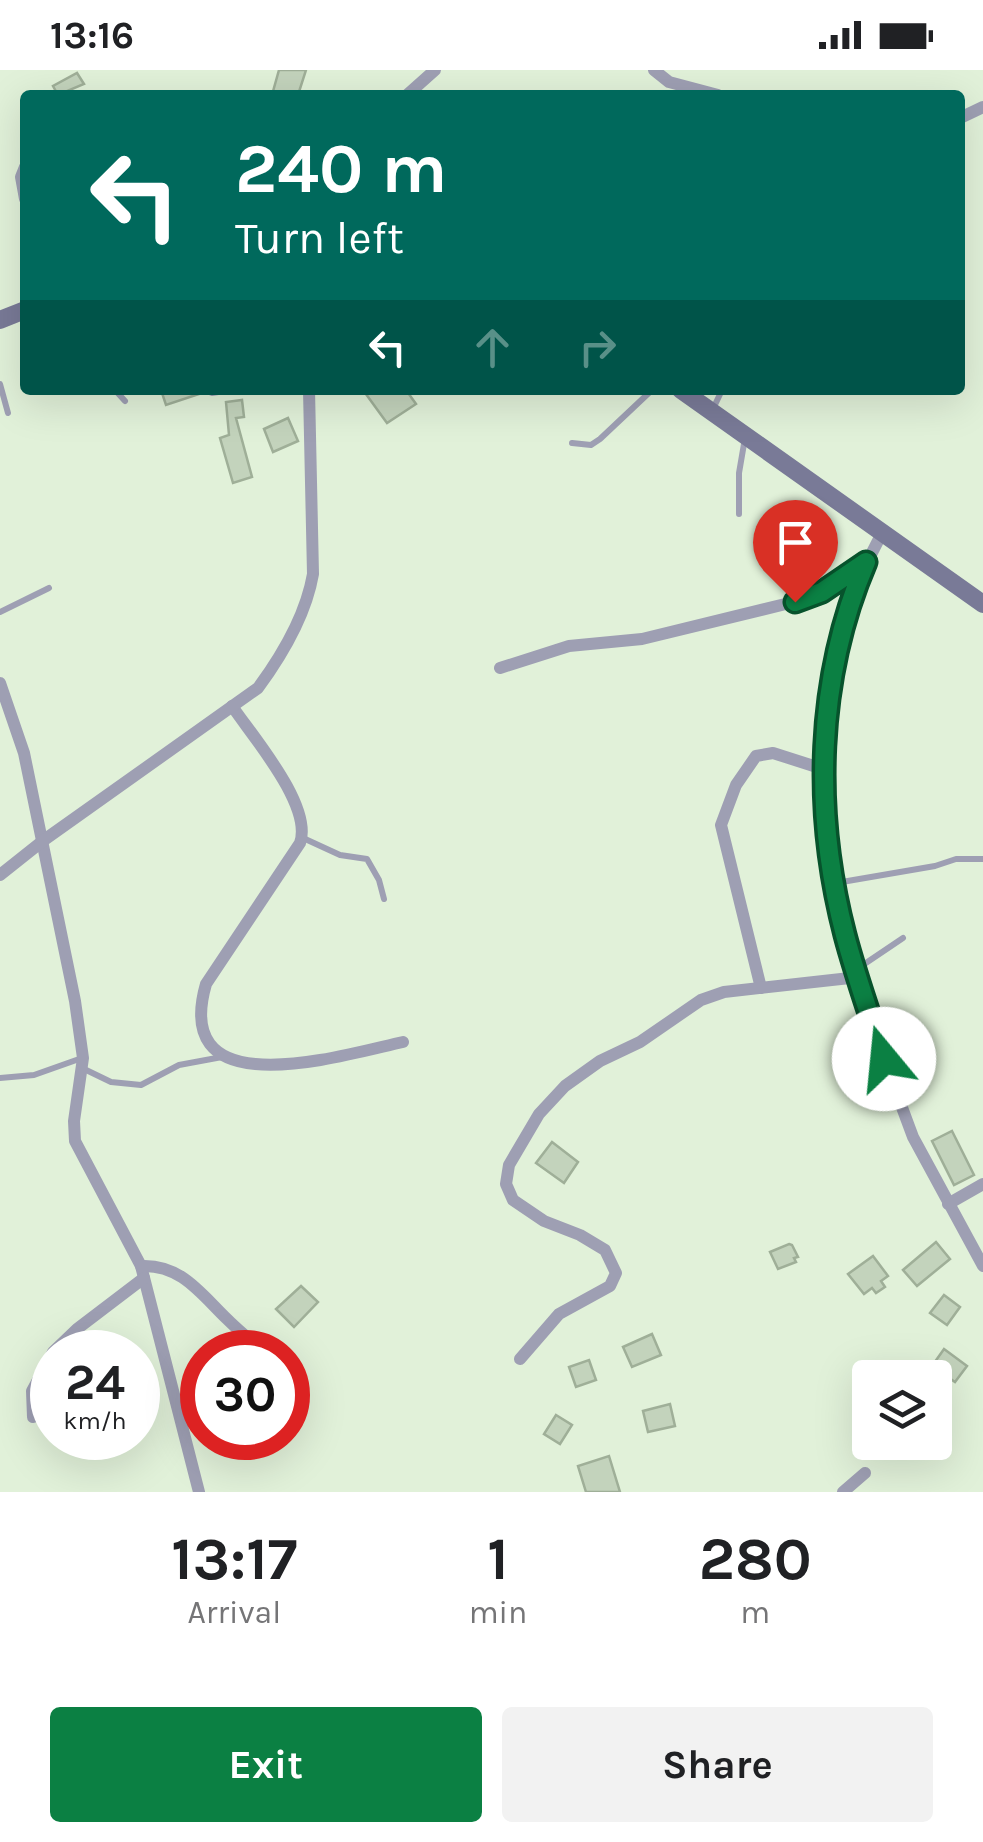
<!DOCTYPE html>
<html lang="en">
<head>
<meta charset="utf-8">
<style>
	:root { --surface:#fff; --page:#f2f2f2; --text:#202124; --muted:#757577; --accent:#0b8043 }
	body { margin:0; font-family:Karla,sans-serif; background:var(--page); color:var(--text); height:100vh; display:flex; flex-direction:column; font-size:38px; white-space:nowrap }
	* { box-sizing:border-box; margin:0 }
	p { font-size:32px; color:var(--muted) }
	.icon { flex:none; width:55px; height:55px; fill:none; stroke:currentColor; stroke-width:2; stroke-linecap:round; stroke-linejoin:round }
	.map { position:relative; height:1422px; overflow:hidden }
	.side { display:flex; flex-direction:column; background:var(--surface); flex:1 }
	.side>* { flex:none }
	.top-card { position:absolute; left:20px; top:20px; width:945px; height:305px; border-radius:10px; box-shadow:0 10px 40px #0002; background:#00695c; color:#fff; overflow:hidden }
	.tools { position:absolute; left:852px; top:1290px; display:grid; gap:20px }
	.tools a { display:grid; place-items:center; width:100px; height:100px; border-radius:10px; background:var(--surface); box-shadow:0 10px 40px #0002; font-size:50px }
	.speed { position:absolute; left:30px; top:1260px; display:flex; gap:20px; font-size:50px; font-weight:700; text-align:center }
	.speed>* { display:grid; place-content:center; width:130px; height:130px; border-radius:50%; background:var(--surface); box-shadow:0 10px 40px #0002; line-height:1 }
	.speed small { font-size:25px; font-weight:400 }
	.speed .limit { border:15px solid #d22; background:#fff; color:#111 }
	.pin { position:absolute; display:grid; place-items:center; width:85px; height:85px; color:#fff; margin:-102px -42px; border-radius:50% 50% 50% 0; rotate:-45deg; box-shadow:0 0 10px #0007 }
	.pin .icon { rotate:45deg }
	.me { position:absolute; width:110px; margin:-55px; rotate:343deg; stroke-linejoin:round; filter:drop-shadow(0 0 8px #0008) }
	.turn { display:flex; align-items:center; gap:35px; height:210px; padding:0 50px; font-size:45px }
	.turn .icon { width:130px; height:130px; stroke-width:2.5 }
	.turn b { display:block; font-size:70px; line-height:85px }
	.lanes { display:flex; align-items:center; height:95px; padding:0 50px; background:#0003; justify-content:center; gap:50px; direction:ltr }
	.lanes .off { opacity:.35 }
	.eta { display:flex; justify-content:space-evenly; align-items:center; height:170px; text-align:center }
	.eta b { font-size:60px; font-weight:700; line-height:70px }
	.primary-button { display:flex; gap:20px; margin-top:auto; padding:20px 50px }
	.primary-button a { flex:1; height:115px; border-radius:10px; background:var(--accent); color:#fff; font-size:40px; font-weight:700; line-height:115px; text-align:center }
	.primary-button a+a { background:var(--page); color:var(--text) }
	.status { display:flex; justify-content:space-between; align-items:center; height:70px; padding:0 50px; background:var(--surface); direction:ltr }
	.status svg { height:28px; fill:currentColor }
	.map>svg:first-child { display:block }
</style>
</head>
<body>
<div class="status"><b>13:16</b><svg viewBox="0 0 49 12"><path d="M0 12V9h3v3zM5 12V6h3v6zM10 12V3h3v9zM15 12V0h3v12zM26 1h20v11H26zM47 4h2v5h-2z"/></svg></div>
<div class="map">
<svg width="983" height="1422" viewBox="0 0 983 1422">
	<rect width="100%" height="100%" fill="#e1f1d9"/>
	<g fill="#c3d3bc" stroke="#9faf98" stroke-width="2.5">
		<path d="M 279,0 L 306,0 L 298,25 L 272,25 Z"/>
		<path d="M 77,3 L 84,14 L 58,25 L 53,16 Z"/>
		<path d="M 161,320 L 197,320 L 199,324 L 166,335 Z"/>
		<path d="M 363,320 L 406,320 L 416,334 L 387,353 Z"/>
		<path d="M 242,330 L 244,347 L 236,348 L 252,407 L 233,413 L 220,368 L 229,365 L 226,332 Z"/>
		<path d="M 288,348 L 298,371 L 273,382 L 264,359 Z"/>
		<path d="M 952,1061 L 974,1105 L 954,1115 L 932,1071 Z"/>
		<path d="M 552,1072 L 578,1092 L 564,1113 L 536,1093 Z"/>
		<path d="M 936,1172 L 950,1189 L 917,1216 L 903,1200 Z"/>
		<path d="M 789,1174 L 792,1175 L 798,1187 L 794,1188 L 796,1192 L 778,1199 L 770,1182 Z"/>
		<path d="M 873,1186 L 888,1206 L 881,1211 L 885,1217 L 876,1223 L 872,1218 L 864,1224 L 848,1204 Z"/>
		<path d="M 301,1216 L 318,1232 L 294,1257 L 276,1239 Z"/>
		<path d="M 944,1225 L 960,1237 L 947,1255 L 930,1243 Z"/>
		<path d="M 652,1264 L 661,1285 L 632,1297 L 623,1277 Z"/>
		<path d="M 944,1279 L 967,1296 L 955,1312 L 932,1296 Z"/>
		<path d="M 589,1290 L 596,1310 L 576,1317 L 569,1297 Z"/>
		<path d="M 670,1334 L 675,1356 L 648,1362 L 643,1341 Z"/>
		<path d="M 556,1345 L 572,1355 L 560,1374 L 544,1364 Z"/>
		<path d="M 609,1386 L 620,1422 L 586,1422 L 578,1396 Z"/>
	</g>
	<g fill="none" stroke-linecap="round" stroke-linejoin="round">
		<g stroke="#9e9fb3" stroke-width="6">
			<path d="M 0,314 L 8,343"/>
			<path d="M 115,320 L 125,331"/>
			<path d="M 204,320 L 212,323 L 231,320"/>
			<path d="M 712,341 L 722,320"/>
			<path d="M 572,373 L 591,375 L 600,369 L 652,320"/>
			<path d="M 739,444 L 739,403 L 745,368"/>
			<path d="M 0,542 L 49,518"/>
			<path d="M 303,768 L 340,785 L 367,789 L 379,810 L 384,829"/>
			<path d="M 836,813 L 935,796 L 956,789 L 983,789"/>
			<path d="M 857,899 L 903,868"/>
			<path d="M 82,998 L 111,1012 L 141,1015 L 179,995 L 222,987"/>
			<path d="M 0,1008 L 34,1005 L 82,988"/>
		</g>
		<g stroke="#9e9fb3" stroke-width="12">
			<path d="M 654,0 L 669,12 L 718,25"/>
			<path d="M 407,25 L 435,0"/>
			<path d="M 960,48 L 983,37"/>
			<path d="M 25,97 L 21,107 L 25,129"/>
			<path d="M 882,463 L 855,516 L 838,576 L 823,688 L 823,733 L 833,804 L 845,864 L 884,989 L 913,1067 L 983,1196"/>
			<path d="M 500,598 L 569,576 L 642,569 L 810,528 L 863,493"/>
			<path d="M 0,613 L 24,683 L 75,931 L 83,988 L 74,1051 L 75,1071 L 141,1196 L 199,1422"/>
			<path d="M 232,636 C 253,667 313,736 300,773 L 206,914 C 170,1039 343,985 403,972"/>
			<path d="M 0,805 L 44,770 L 258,618 C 283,584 306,545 313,504 L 309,320"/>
			<path d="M 761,918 L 721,755 L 736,715 L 756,686 L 773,683 L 823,699"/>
			<path d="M 948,1134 L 983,1114"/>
			<path d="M 141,1196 C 181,1194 201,1224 227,1249 C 239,1261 251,1270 262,1282"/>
			<path d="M 53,1282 L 77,1259 L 144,1208"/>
			<path d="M 520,1289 L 559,1244 L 610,1216 L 616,1203 L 605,1180 L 580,1165 L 544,1151 L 513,1130 L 506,1114 L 509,1095 L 539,1044 L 565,1016 L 600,991 L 640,972 L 701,930 L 724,922 L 859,907"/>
			<path d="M 288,1310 L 297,1321"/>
			<path d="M 33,1347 L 32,1321 L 52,1284"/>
			<path d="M 843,1422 L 865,1403"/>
		</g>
		<g stroke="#797a97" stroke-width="18">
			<path d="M 0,250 L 25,240"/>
			<path d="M 681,320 L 983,534"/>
		</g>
	</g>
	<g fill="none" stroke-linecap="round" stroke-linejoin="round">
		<g stroke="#07532c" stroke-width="25">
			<path id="route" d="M 795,532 L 822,522 L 866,492 C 816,609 813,742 845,865 C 856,907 871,948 884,989"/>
		</g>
		<use href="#route" stroke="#0b8043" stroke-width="18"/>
	</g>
</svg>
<div class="tools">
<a><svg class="icon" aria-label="layers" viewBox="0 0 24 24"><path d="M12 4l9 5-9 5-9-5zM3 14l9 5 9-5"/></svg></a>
</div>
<div class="speed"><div>24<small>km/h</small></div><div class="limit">30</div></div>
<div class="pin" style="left:795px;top:532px;background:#d93025"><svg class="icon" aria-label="arrive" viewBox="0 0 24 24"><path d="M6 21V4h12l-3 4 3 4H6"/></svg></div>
<svg class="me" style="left:884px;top:989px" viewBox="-20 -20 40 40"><circle r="19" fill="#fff"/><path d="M0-13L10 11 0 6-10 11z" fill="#0b8043"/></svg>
<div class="top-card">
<div class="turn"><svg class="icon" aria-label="left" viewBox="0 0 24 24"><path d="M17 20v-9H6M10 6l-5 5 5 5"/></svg><div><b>240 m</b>Turn left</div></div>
<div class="lanes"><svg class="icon" aria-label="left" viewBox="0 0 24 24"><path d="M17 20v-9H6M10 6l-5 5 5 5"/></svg><svg class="icon off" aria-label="ahead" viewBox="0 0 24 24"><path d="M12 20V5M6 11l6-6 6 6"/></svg><svg class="icon off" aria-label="right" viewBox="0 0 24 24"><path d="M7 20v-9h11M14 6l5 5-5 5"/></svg></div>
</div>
</div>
<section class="side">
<div class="eta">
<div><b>13:17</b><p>Arrival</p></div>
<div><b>1</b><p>min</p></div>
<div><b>280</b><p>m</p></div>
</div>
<div class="primary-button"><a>Exit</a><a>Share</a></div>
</section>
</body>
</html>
